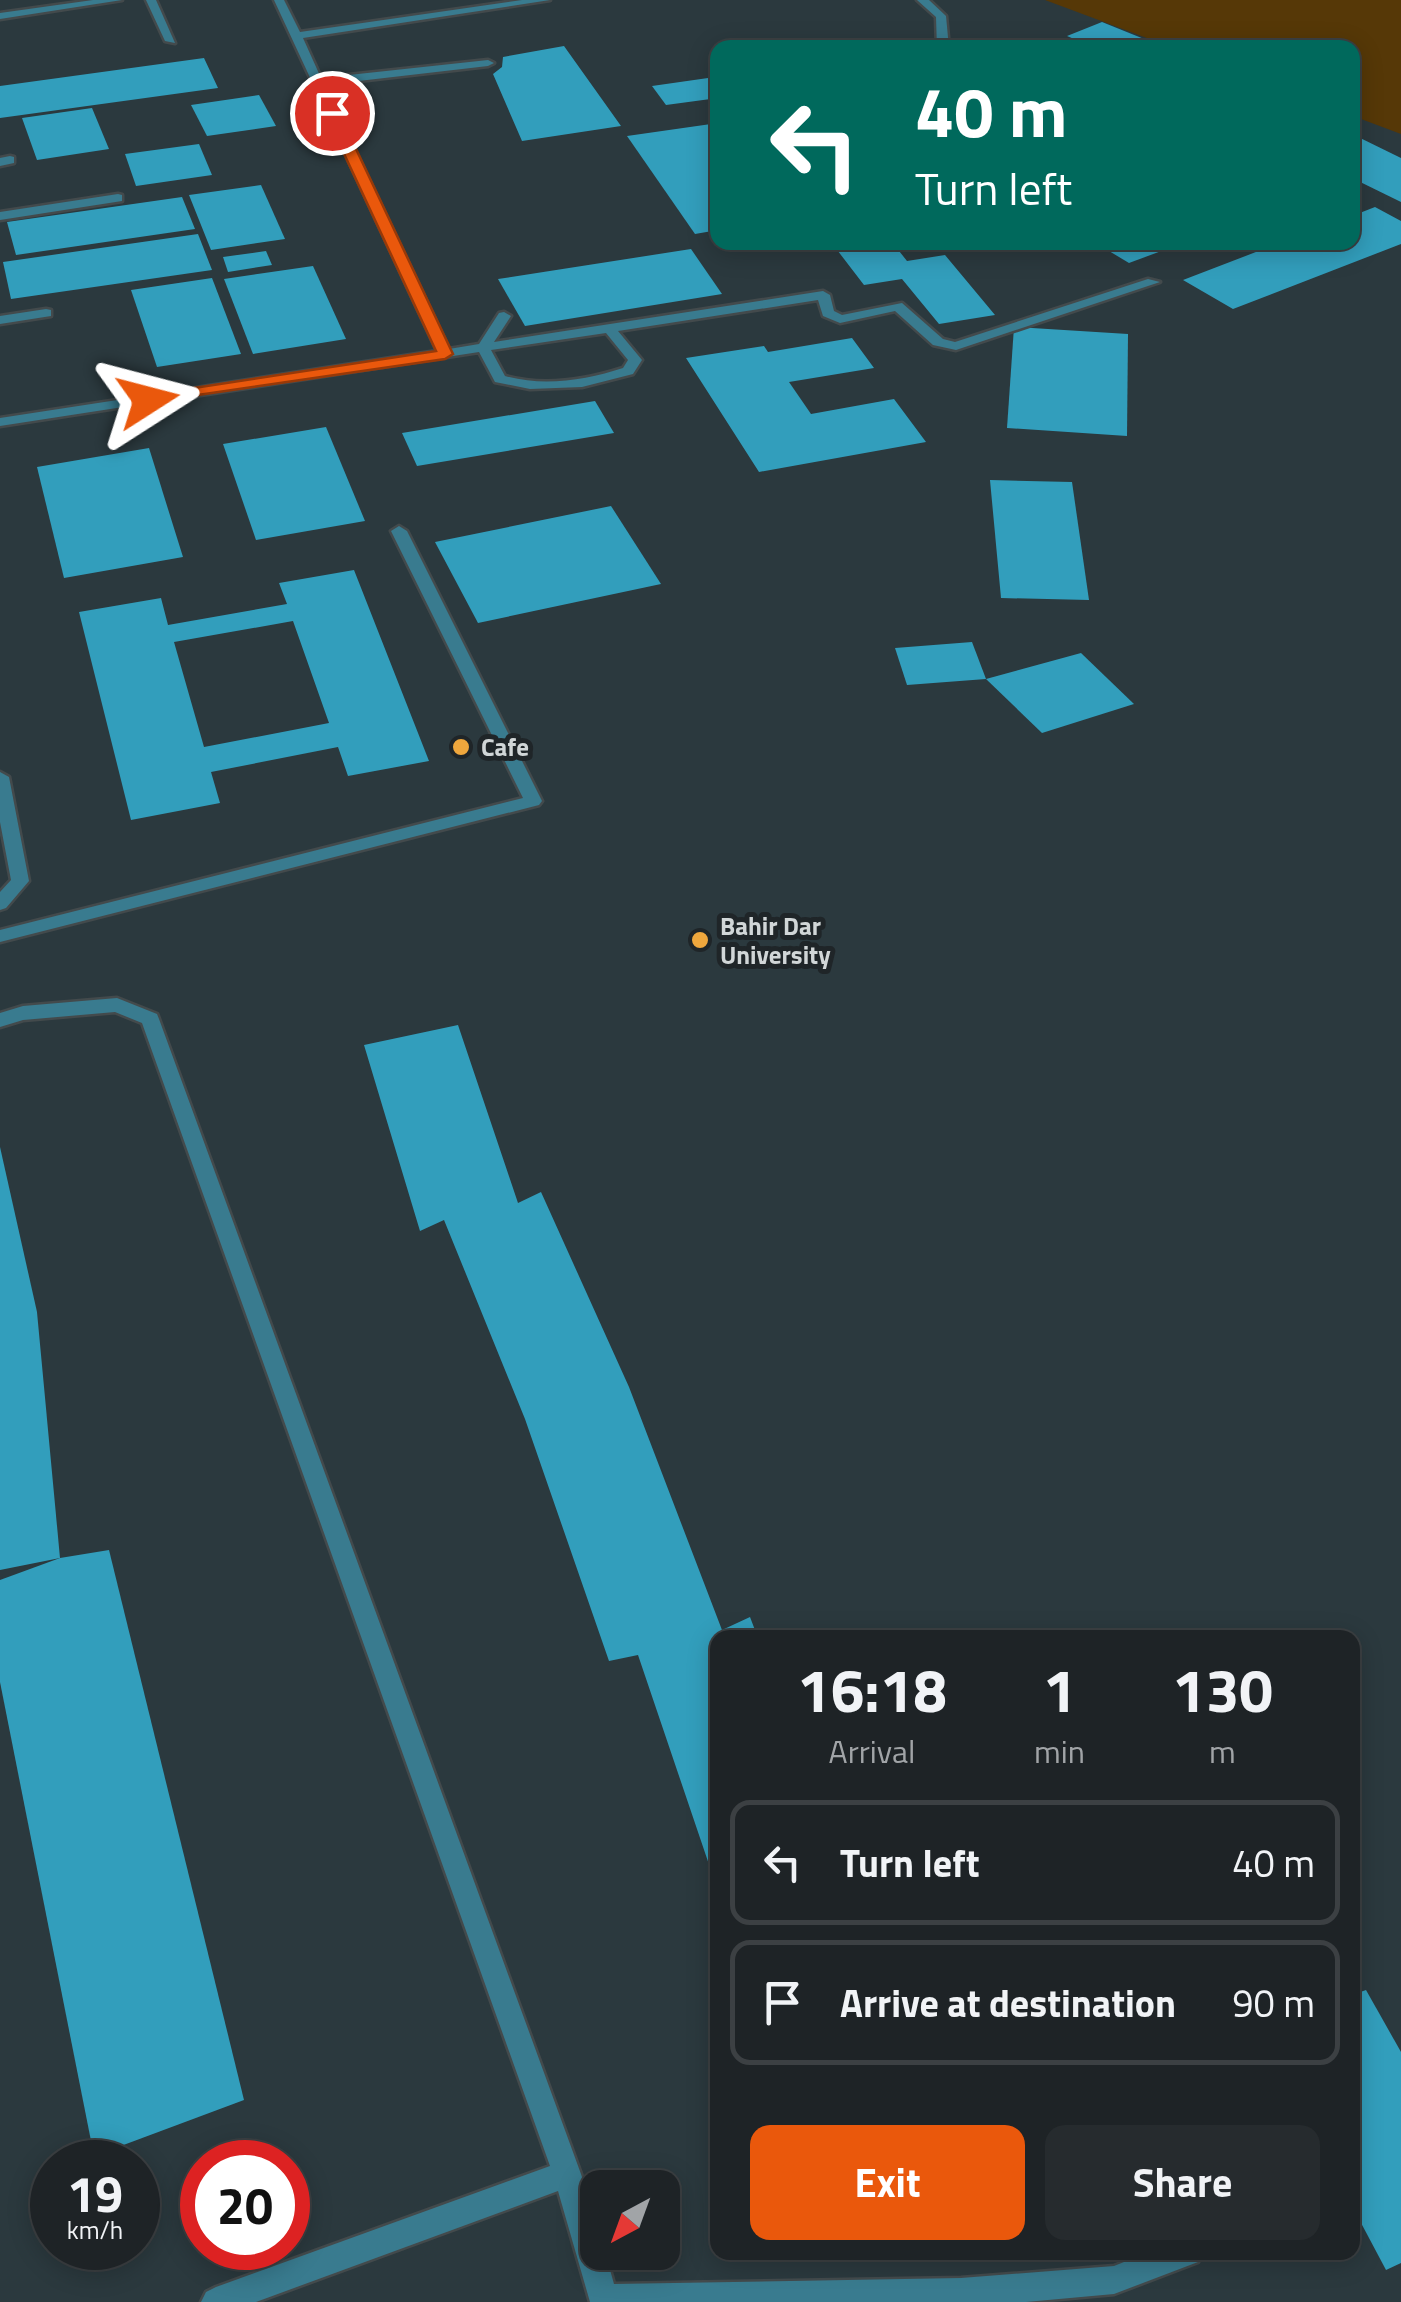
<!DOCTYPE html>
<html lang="en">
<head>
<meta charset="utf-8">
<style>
	:root { --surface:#1e2326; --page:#262b2e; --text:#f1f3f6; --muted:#a1a4a7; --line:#3c4043; --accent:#ea580c }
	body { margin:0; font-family:"Titillium Web",sans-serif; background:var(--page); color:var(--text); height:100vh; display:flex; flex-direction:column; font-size:38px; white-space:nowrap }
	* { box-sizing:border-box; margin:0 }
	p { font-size:32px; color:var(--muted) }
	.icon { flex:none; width:55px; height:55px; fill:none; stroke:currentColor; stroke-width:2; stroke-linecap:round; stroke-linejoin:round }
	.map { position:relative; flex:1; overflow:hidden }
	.drawer { position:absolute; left:710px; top:1630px; width:650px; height:630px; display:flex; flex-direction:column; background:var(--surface); border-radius:20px; box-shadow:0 5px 25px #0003,0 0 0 2px var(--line) }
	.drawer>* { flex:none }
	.hud { position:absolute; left:710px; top:40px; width:650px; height:210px; border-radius:20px; box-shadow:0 5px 25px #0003,0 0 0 2px var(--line); background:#00695c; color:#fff; overflow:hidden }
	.needle { width:65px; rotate:221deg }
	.buttons { position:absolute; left:580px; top:2170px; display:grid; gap:20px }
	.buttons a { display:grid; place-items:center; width:100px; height:100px; border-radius:20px; background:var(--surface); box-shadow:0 5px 25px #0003,0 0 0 2px var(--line); font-size:50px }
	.speed { position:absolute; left:30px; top:2140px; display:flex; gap:20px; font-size:50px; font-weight:700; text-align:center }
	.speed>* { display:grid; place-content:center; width:130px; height:130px; border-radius:50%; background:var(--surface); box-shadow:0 5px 25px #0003,0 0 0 2px var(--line); line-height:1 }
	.speed small { font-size:25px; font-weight:400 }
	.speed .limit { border:15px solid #d22; background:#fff; color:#111 }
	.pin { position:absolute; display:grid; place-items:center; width:85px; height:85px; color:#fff; margin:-42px; border:5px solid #fff; border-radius:50%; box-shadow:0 2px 10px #0007 }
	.me { position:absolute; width:110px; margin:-55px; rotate:81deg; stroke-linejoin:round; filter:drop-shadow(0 0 8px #0008) }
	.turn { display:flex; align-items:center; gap:35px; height:210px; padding:0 40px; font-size:45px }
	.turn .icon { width:130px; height:130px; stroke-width:2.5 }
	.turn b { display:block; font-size:70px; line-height:85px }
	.eta { display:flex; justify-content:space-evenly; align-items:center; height:170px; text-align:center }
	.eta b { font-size:60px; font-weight:700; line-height:70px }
	.button { display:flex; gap:20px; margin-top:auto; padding:20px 40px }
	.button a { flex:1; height:115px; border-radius:20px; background:var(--accent); color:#fff; font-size:40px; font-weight:700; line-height:115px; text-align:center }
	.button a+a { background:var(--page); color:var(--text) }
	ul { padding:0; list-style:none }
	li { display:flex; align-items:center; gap:30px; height:125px; margin:0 20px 15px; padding:0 20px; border:5px solid var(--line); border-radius:20px }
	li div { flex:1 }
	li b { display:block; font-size:38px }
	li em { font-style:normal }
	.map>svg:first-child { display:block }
</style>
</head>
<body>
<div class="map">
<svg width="1401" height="2302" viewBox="0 0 1401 2302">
	<rect width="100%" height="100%" fill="#282f32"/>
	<path fill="#2b393e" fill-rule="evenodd" d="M 0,0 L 1401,0 L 1401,2302 L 0,2302 ZM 718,48 L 1352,48 L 1352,242 L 718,242 ZM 718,1638 L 1352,1638 L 1352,2252 L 718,2252 ZM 52,2162 L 138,2162 L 138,2248 L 52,2248 ZM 202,2162 L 288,2162 L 288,2248 L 202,2248 ZM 598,2188 L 662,2188 L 662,2252 L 598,2252 Z"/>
	<path fill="#563807" d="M 1045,0 L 1401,0 L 1401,134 L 1353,116 L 1352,48 L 1171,47 Z"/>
	<g fill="#329ebc" fill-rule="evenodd">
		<path d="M 1102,22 L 1164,47 L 1164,48 L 1095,48 L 1067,36 Z"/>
		<path d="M 564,46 L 621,126 L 522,141 L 493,74 L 502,67 L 503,57 Z"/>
		<path d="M 204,58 L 218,88 L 0,118 L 0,86 Z"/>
		<path d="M 708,78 L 718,91 L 718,98 L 666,105 L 652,86 Z"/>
		<path d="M 259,95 L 276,126 L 207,136 L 191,105 Z"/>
		<path d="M 92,108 L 109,149 L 37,160 L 22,118 Z"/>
		<path d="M 718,123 L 718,230 L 695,234 L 627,136 Z"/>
		<path d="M 1352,134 L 1401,158 L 1401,202 L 1352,178 Z"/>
		<path d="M 199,144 L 212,175 L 136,186 L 125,154 Z"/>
		<path d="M 261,185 L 285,239 L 211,250 L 189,195 Z"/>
		<path d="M 182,197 L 195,229 L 16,255 L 7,222 Z"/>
		<path d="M 1375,207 L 1401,221 L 1401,244 L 1233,309 L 1183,280 L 1282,242 L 1352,242 L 1352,216 Z"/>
		<path d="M 198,234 L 212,270 L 11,299 L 3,262 Z"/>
		<path d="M 831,242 L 892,242 L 907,261 L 945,255 L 995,315 L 939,324 L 902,279 L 864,285 Z"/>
		<path d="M 1094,242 L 1183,242 L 1183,243 L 1129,263 Z"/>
		<path d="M 691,249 L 722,294 L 525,326 L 498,279 Z"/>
		<path d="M 266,251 L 272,265 L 228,272 L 223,257 Z"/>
		<path d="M 313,266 L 346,339 L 253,354 L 224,279 Z"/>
		<path d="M 212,278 L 241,354 L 157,367 L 131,290 Z"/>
		<path d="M 1014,327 L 1128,334 L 1127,436 L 1007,428 Z"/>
		<path d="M 852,338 L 874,368 L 789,382 L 811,414 L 894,399 L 926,442 L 759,472 L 686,358 L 764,346 L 768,352 Z"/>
		<path d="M 595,401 L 614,433 L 417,466 L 402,433 Z"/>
		<path d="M 326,427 L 365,521 L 256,540 L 223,444 Z"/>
		<path d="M 149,448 L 183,557 L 64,578 L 37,467 Z"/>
		<path d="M 990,480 L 1072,482 L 1089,600 L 1001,598 Z"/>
		<path d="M 611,506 L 661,584 L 478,623 L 435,542 Z"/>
		<path d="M 354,570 L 429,761 L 348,776 L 338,747 L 211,772 L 220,803 L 131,820 L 79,612 L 161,598 L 168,625 L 287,604 L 279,583 ZM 293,621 L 329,723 L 204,747 L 174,642 Z"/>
		<path d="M 972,642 L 986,679 L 907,685 L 895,648 Z"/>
		<path d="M 1081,653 L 1134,704 L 1042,733 L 986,679 Z"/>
		<path d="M 458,1025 L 518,1203 L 541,1192 L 629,1387 L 722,1630 L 750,1617 L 758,1638 L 718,1638 L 718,1891 L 638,1655 L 609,1661 L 525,1419 L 444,1220 L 420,1231 L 364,1045 Z"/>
		<path d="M 0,1147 L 37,1312 L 60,1558 L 0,1570 Z"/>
		<path d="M 109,1550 L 244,2100 L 94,2156 L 0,1682 L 0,1580 L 60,1558 Z"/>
		<path d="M 1366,1990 L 1401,2052 L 1401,2263 L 1386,2270 L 1352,2206 L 1352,1995 Z"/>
	</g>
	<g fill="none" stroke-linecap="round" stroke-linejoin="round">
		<g stroke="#434a4c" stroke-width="5">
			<g id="service">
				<path d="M 93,0 L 122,0 L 0,19 L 0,13 Z"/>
				<path d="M 146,0 L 156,0 L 175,43 L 165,41 Z"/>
				<path d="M 274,0 L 284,0 L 300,32 L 522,0 L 550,0 L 303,38 L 321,78 L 488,60 L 494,63 L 488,66 L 324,85 L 449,349 L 479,344 L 499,313 L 504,312 L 511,316 L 494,342 L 823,291 L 830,295 L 834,311 L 842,315 L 902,303 L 943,339 L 955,342 L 1148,279 L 1160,282 L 956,350 L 933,345 L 895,311 L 840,323 L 823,316 L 818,300 L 618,331 L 642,360 L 633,374 L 582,387 L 530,389 L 495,382 L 479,352 L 0,426 L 0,418 L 437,351 ZM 606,333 L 628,360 L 623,368 C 586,380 544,387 505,376 L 491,350 Z"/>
				<path d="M 917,0 L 929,0 L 946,16 L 949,48 L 937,48 L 936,17 Z"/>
				<path d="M 10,156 L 14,157 L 14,163 L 0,166 L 0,158 Z"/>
				<path d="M 118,194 L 122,195 L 122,201 L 0,220 L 0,212 Z"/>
				<path d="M 46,309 L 51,310 L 51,316 L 0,324 L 0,316 Z"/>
				<path d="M 399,526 L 407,531 L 542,801 L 539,805 L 0,942 L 0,930 L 523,798 L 391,531 Z"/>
				<path d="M 0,772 L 9,777 L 29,881 L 6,908 L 0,910 L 0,892 L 11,880 L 0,822 Z"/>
				<path d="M 117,998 L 157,1014 L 159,1019 L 581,2174 L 598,2229 L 598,2252 L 605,2252 L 614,2284 L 961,2278 L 1114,2266 L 1149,2252 L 1202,2252 L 1198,2262 L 1114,2294 L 1026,2302 L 590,2302 L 558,2191 L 256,2302 L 201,2302 L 206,2292 L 216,2287 L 550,2166 L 142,1023 L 115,1012 L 23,1020 L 0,1027 L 0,1013 L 23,1006 Z"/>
			</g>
		</g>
		<use href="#service" fill="#397b8f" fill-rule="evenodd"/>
	</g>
	<path fill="#ea580c" stroke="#983908" stroke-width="2.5" d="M 332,109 L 339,113 L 453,354 L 445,359 L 143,403 L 143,396 L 148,395 L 436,351 L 325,113 Z"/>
	<g fill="#efa73d" stroke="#1f2528" stroke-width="4">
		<circle cx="461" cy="747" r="10"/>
		<circle cx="700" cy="940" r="10"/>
	</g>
	<g text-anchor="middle" stroke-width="10" stroke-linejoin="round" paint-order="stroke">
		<g font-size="25" font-weight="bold" fill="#d1d6d7" stroke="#1f2528" text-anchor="start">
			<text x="481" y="756">Cafe</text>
			<text x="720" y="935">Bahir Dar<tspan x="720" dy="29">University</tspan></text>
		</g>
	</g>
</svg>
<div class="buttons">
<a><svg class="needle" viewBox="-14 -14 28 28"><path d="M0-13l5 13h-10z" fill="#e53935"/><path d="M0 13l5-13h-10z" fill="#a1a4a7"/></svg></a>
</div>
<div class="speed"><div>19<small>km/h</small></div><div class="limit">20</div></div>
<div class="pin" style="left:332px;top:113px;background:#d93025"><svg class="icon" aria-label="arrive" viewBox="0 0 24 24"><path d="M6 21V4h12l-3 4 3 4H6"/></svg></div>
<svg class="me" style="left:148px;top:400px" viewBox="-20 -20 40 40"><path d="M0-17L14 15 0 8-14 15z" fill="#ea580c" stroke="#fff" stroke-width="4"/></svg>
<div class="hud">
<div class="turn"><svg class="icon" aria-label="left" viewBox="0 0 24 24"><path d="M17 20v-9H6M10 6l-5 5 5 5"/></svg><div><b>40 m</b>Turn left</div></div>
</div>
<section class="drawer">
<div class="eta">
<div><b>16:18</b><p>Arrival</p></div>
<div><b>1</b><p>min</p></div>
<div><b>130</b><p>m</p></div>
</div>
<ul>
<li><svg class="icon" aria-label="left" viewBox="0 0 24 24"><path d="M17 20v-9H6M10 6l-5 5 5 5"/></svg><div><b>Turn left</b></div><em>40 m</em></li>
<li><svg class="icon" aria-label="arrive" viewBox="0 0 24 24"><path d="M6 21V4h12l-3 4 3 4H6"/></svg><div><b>Arrive at destination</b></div><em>90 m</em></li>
</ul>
<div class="button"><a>Exit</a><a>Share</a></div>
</section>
</div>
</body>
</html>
